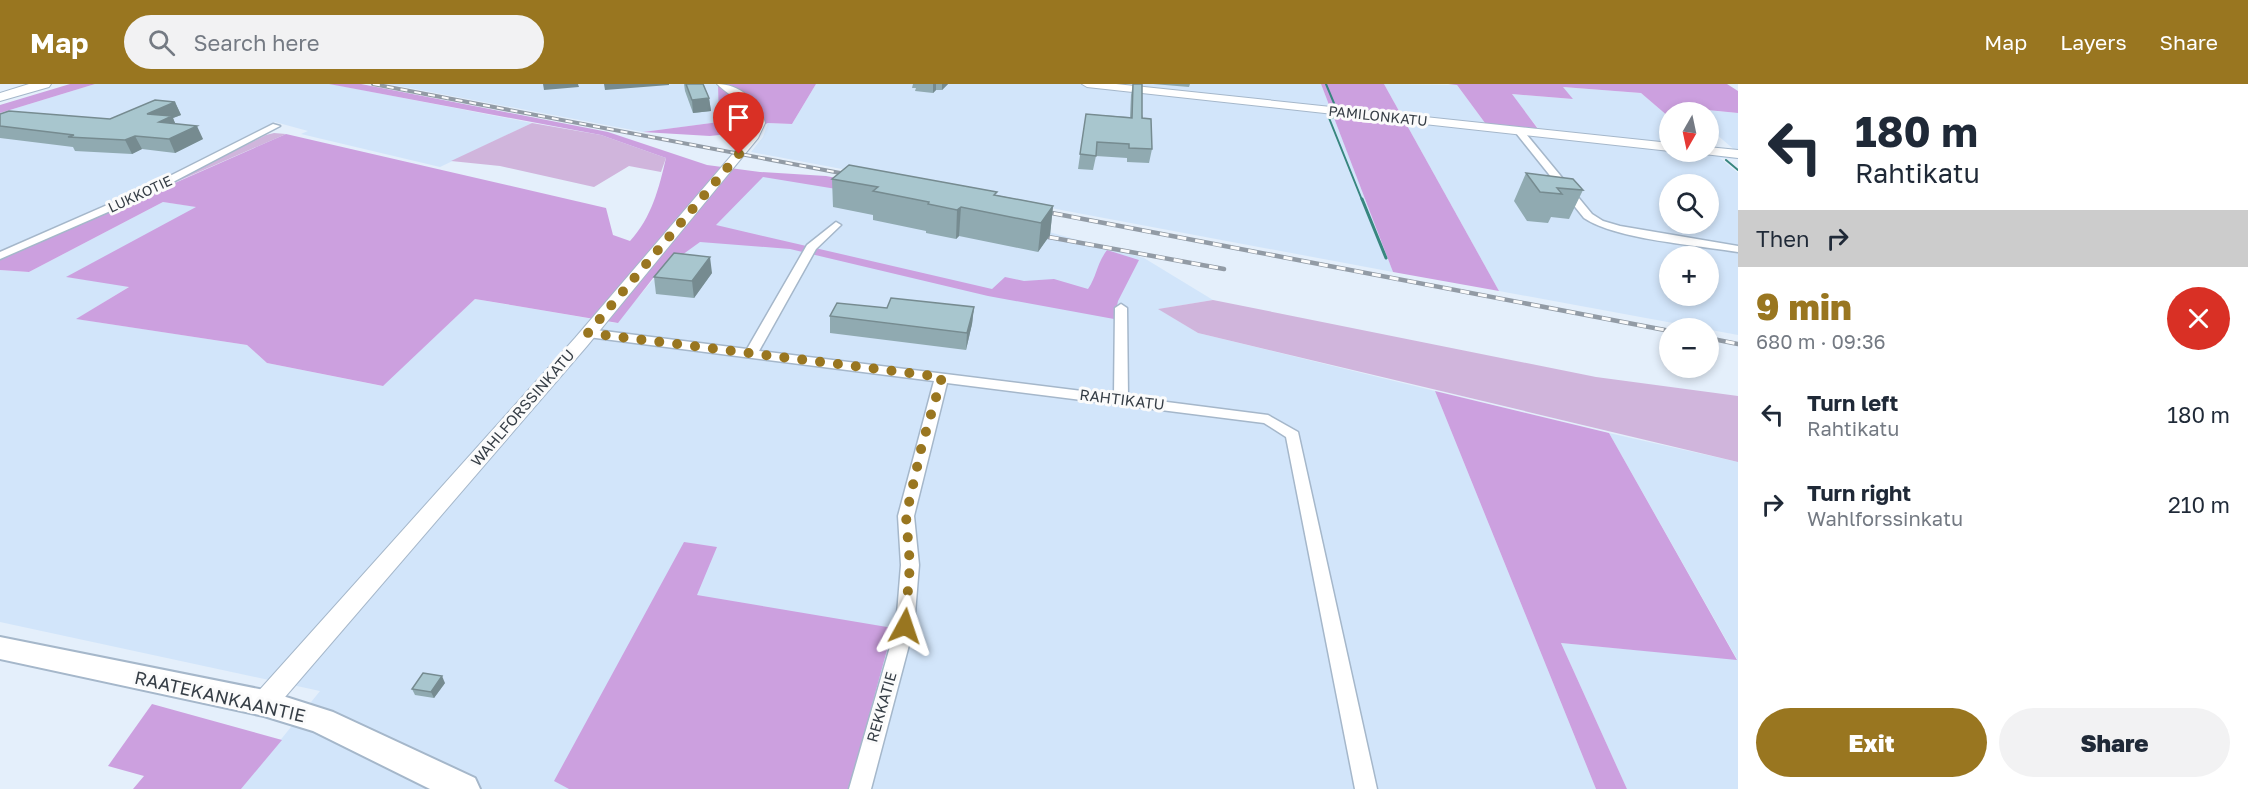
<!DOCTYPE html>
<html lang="en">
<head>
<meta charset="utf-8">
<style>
	:root { --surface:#fff; --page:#f2f2f3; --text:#1f2937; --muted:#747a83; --accent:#997620 }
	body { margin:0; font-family:"Golos Text",sans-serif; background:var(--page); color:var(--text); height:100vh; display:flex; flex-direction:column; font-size:22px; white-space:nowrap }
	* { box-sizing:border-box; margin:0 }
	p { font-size:20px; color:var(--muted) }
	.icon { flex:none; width:33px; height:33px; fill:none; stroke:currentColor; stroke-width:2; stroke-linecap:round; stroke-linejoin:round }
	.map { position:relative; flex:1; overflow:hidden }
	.sheet { display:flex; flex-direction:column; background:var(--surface); width:510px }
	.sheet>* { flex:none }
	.guide { background:#fff; color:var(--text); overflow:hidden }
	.needle { width:39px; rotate:189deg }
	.buttons { position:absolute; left:1659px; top:18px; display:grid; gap:12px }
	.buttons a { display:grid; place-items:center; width:60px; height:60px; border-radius:50%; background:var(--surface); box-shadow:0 3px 9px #0003; font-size:30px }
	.pin { position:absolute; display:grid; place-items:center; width:51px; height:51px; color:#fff; margin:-62px -26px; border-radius:50% 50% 50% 0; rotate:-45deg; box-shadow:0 0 6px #0007 }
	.pin .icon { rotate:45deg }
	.me { position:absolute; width:66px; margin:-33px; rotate:5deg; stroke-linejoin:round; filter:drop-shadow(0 0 4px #0008) }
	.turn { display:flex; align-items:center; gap:21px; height:126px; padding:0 18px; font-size:27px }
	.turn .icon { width:78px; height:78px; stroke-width:2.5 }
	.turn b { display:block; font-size:42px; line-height:51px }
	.then { display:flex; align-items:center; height:57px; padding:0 18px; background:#0003; gap:12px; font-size:22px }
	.round { display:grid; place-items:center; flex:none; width:63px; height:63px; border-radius:32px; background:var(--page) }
	.summary { display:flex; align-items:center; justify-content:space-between; height:102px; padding:0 18px }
	h1 { font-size:36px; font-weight:800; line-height:45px; color:var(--accent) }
	.action { display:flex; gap:12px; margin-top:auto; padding:12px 18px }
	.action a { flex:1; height:69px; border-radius:36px; background:var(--accent); color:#fff; font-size:24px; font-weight:800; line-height:69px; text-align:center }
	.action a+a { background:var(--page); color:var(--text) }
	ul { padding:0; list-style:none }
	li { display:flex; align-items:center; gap:18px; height:90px; padding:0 18px }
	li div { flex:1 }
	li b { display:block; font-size:22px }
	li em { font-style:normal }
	header { display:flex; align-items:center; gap:36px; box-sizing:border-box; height:84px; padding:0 30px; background:var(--accent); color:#fff }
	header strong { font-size:28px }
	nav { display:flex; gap:33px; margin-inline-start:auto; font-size:21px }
	.search { width:420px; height:54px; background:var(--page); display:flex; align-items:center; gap:15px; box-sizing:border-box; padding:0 21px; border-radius:33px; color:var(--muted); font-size:22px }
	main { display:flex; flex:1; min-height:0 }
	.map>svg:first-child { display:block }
</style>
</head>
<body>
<header>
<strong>Map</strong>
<div class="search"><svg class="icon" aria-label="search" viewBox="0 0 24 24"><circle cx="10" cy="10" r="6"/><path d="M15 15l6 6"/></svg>Search here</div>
<nav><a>Map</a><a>Layers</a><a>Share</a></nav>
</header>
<main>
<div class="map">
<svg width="1738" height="705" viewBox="0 0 1738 705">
	<rect width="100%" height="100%" fill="#e4effb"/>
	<g fill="#d2e5fa" fill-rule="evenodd">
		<path d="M 95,0 L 331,0 L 532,39 L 440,83 L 301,50 L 308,47 L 275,38 L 139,106 L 0,168 L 0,29 Z"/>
		<path d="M 388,0 L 718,0 L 720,38 L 643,48 Z"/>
		<path d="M 816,0 L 1321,0 L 1393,188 L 751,68 L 763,53 L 768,39 L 792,40 Z"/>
		<path d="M 1384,0 L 1457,1 L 1488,43 L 1541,48 L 1511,10 L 1573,15 L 1562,3 L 1641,9 L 1669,33 L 1670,68 L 1737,68 L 1709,44 L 1708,28 L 1691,28 L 1685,24 L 1738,29 L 1738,75 L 1720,74 L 1738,89 L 1738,251 L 1499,207 ZM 1670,100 L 1708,100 L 1708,140 L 1670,140 ZM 1670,172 L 1708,172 L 1708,212 L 1670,212 Z"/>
		<path d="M 744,90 L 824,99 L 994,133 L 1144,174 L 1213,216 L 1159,225 L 1198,249 L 1435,307 L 1596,705 L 241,705 L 320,607 L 0,538 L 0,186 L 29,188 L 163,118 L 198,123 L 67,193 L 130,202 L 77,235 L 247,261 L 267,279 L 382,302 L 475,215 L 616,239 Z"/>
		<path d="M 1609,349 L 1738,378 L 1738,705 L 1627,705 L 1561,559 L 1737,575 Z"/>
	</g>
	<g fill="#d0b5dc">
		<path d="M 532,39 L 601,51 L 666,74 L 661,88 L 629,82 L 594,103 L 500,82 L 451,77 Z"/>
		<path d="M 274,49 L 286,50 L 160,105 L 266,51 Z"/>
		<path d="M 1213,216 L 1596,293 L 1738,312 L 1738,378 L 1198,249 L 1158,225 Z"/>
	</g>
	<g fill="#cca0df">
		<path d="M 70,0 L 95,0 L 0,29 L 0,21 Z"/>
		<path d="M 329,0 L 361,0 L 608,48 L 707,81 L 760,88 L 826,92 L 913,108 L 983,129 L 763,93 L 716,141 L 992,205 L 1005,193 L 1024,197 L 1054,195 L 1088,205 C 1097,192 1096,181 1107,166 L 1139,176 L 1118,217 L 1114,235 L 988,212 L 790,165 L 700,158 L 657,189 L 618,239 L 475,215 L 383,302 L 267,279 L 247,261 L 76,235 L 129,203 L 66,193 L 196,123 L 163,118 L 29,188 L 0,186 L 0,176 L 286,50 L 606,124 L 613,151 L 630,157 C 652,133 659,104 666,74 L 601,51 Z"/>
		<path d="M 718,0 L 816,0 L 792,40 L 768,39 L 746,48 L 710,52 L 643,48 L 719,38 Z"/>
		<path d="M 1321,0 L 1384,0 L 1499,207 L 1393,188 Z"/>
		<path d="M 1448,0 L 1727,0 L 1738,7 L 1738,29 L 1687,24 L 1691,28 L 1670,28 L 1669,33 L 1641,9 L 1563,3 L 1573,15 L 1512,10 L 1541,49 L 1488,43 L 1457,1 Z"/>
		<path d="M 1435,307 L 1609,349 L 1737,576 L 1561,559 L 1627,705 L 1596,705 Z"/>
		<path d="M 684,458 L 717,463 L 697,511 L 893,544 L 849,705 L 569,705 L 554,697 Z"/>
		<path d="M 152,620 L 282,656 L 241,705 L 133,705 L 144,692 L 108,682 Z"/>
	</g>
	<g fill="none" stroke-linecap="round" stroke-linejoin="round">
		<g stroke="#38867f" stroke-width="2">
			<path d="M 1326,0 L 1336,24"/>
			<path d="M 1341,32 L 1329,34 L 1362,116"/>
			<path d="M 1726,76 L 1738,86"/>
		</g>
		<path stroke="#38867f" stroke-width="3" d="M 1362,115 L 1386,174"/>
		<g stroke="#a5b7ca" stroke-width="3">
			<g id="minor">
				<path d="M 273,40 L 280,42 L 154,108 L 0,175 L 0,168 L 146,104 Z"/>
				<path d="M 1516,45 L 1522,45 L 1592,130 L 1603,137 L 1620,142 L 1738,162 L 1738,168 C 1697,161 1617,156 1584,134 L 1516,49 Z"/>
				<path d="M 836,138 L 841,141 L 816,165 L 759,267 L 1114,311 L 1115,224 L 1121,220 L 1127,224 L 1128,313 L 1268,331 L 1298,348 L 1377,705 L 1355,705 L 1286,353 L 1264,339 L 947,299 L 914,432 L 919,481 L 914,542 L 871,705 L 849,705 L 896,542 L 901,481 L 898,432 L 934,297 L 588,253 L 582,249 L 588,245 L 747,265 L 807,161 Z"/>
			</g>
		</g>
		<g stroke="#a5b7ca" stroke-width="2">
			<g id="tertiary">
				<path d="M 717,0 C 740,0 759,17 765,39 L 758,54 L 587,262 L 273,627 L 264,630 L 255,627 L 251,619 L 255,611 L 575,254 L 749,51 L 753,39 C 748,17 731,14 717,0 Z"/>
				<path d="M 1082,0 L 1116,0 L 1670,59 L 1670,67 L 1087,3 Z"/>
				<path d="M 1708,63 L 1738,66 L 1738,74 L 1704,70 L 1702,68 L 1708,68 Z"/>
			</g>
		</g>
		<g stroke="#a5b7ca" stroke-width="4">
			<path id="secondary" d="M 0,553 L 264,606 L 333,628 L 475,694 L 480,705 L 430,705 L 313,647 L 264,632 L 0,575 Z"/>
		</g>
		<g stroke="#a5b7ca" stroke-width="2">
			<path id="trunk" d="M 29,0 L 51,0 L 49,3 L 0,17 L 0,9 Z"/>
		</g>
		<use href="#minor" fill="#fff" fill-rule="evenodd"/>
		<use href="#tertiary" fill="#fff" fill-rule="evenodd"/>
		<use href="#secondary" fill="#fff" fill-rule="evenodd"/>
		<use href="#trunk" fill="#fff" fill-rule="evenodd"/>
		<g stroke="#929ba5" stroke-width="4">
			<path id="rail-far1" d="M 373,0 L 856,92"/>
		</g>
		<g stroke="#929ba5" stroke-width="4.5">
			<g id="rail">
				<path d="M 1036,126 L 1670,247"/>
				<path d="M 1032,150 L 1224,185"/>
				<path d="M 1708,254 L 1738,260"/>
			</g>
		</g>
		<use href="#rail-far1" stroke="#fbfbfb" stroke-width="2" stroke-dasharray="7" stroke-linecap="butt"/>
		<use href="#rail" stroke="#fbfbfb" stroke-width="3" stroke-dasharray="9" stroke-linecap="butt"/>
	</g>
	<g fill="#90aab1">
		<path d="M 684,0 L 703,0 L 709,14 L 711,27 L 693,29 L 685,7 Z"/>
		<path d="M 913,0 L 948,0 L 942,6 L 936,6 L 933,9 L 915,7 L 916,4 L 912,4 Z"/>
		<path d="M 1133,0 L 1152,65 L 1149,79 L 1127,78 L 1127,74 L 1096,72 L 1093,86 L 1078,85 L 1086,30 L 1130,33 L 1131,11 Z"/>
		<path d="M 1153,0 L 1190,0 L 1189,3 Z"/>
		<path d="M 175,18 L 181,31 L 173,34 L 175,40 L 203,55 L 175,69 L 142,65 L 132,70 L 75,67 L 73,63 L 0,54 L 0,30 L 110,35 Z"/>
		<path d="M 1526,89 L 1583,106 L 1569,135 L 1551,133 L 1548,139 L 1527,137 L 1514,117 Z"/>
		<path d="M 832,95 L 996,111 L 1053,122 L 1050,151 L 1038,168 L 959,152 L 956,155 L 926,149 L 926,147 L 873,136 L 873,131 L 833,123 Z"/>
		<path d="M 712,189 L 694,214 L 656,210 L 654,193 Z"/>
		<path d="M 974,223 L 972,240 L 966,266 L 830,249 L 830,232 L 887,224 Z"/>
		<path d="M 445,599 L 434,614 L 415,611 L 412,605 Z"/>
	</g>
	<g fill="#768b90">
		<path d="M 543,0 L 578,0 L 579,3 L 544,6 Z"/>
		<path d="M 604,0 L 669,0 L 669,1 L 605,6 Z"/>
		<path d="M 933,0 L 936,0 L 936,6 L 933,9 Z"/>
		<path d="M 942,0 L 948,0 L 942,6 Z"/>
		<path d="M 709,14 L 711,27 L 693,29 L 692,16 Z"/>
		<path d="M 175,18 L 181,31 L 173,34 L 178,46 L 165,52 L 147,30 Z"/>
		<path d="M 197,42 L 203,55 L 175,69 L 169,55 Z"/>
		<path d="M 135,52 L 142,65 L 132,70 L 125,56 Z"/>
		<path d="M 1053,122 L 1050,151 L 1038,168 L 1041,139 Z"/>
		<path d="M 961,123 L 959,152 L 956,155 L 957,126 Z"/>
		<path d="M 710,173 L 712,189 L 694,214 L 692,197 Z"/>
		<path d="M 974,223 L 972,240 L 966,266 L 967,249 Z"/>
		<path d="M 442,592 L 445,599 L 434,614 L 431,608 Z"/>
	</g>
	<g fill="#a8c6ce" stroke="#768b90" stroke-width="1.5">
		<path d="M 686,0 L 703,0 L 709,14 L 692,16 Z"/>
		<path d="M 1133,0 L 1142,0 L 1142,34 L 1151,35 L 1152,65 L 1129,64 L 1129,60 L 1097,58 L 1096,72 L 1080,70 L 1086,30 L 1132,34 Z"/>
		<path d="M 155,16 L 175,18 L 147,30 L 172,32 L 159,38 L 197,42 L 169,55 L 135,52 L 125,56 L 68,53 L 74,51 L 0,42 L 0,30 L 9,27 L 110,35 Z"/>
		<path d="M 849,81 L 997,108 L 994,111 L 1053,122 L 1041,139 L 961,123 L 957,126 L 928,120 L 929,118 L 873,107 L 878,103 L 832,95 Z"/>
		<path d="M 1526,89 L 1573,95 L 1583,106 L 1557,104 L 1562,110 L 1540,108 Z"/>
		<path d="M 674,169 L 710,173 L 692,197 L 654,193 Z"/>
		<path d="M 891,214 L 974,223 L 967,249 L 830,232 L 837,219 L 887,224 Z"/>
		<path d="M 423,589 L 442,592 L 431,608 L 412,605 Z"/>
	</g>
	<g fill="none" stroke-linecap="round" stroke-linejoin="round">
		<path stroke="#997620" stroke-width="10" stroke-dasharray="0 18" d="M 739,70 L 588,249 L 942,293 L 922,361 L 906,432 L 910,481 L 905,542"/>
	</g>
	<g text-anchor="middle" stroke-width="6" stroke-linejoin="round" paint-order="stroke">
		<g font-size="14" fill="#363e46" stroke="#fbfbfb">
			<text transform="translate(1378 32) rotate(6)" y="5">PAMILONKATU</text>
			<text transform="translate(140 110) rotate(-25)" y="5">LUKKOTIE</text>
		</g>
		<g font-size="15" fill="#363e46" stroke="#fbfbfb">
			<text transform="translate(1122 316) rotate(7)" y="5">RAHTIKATU</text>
			<text transform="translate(523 324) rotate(-49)" y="5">WAHLFORSSINKATU</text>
			<text transform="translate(882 623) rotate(-74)" y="5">REKKATIE</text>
		</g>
		<g font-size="18" fill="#363e46" stroke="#fbfbfb">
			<text transform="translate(220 613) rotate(13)" y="6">RAATEKANKAANTIE</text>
		</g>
	</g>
</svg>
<div class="buttons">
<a><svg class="needle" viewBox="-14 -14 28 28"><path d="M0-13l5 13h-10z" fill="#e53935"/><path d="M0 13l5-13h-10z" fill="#747a83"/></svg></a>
<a><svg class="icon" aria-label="search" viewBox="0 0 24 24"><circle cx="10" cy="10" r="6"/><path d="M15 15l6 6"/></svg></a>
<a>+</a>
<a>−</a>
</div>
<div class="pin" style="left:739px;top:70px;background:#d93025"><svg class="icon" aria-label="arrive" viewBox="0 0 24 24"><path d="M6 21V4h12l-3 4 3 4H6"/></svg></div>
<svg class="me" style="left:905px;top:542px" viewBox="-20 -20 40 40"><path d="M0-17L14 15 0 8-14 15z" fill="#997620" stroke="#fff" stroke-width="4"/></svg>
</div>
<section class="sheet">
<div class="guide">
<div class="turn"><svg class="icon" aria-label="left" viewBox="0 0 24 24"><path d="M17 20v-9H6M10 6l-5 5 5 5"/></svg><div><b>180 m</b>Rahtikatu</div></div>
<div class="then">Then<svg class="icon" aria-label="right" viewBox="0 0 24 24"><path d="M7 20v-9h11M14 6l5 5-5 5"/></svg></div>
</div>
<div class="summary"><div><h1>9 min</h1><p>680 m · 09:36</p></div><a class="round" style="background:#d93025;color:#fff"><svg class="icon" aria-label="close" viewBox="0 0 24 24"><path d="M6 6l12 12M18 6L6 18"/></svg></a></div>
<ul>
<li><svg class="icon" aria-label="left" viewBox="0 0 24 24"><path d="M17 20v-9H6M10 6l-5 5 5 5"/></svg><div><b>Turn left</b><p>Rahtikatu</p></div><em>180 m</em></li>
<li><svg class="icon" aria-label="right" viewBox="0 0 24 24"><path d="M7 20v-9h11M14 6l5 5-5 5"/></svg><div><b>Turn right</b><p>Wahlforssinkatu</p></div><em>210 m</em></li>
</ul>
<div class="action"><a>Exit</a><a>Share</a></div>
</section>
</main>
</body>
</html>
